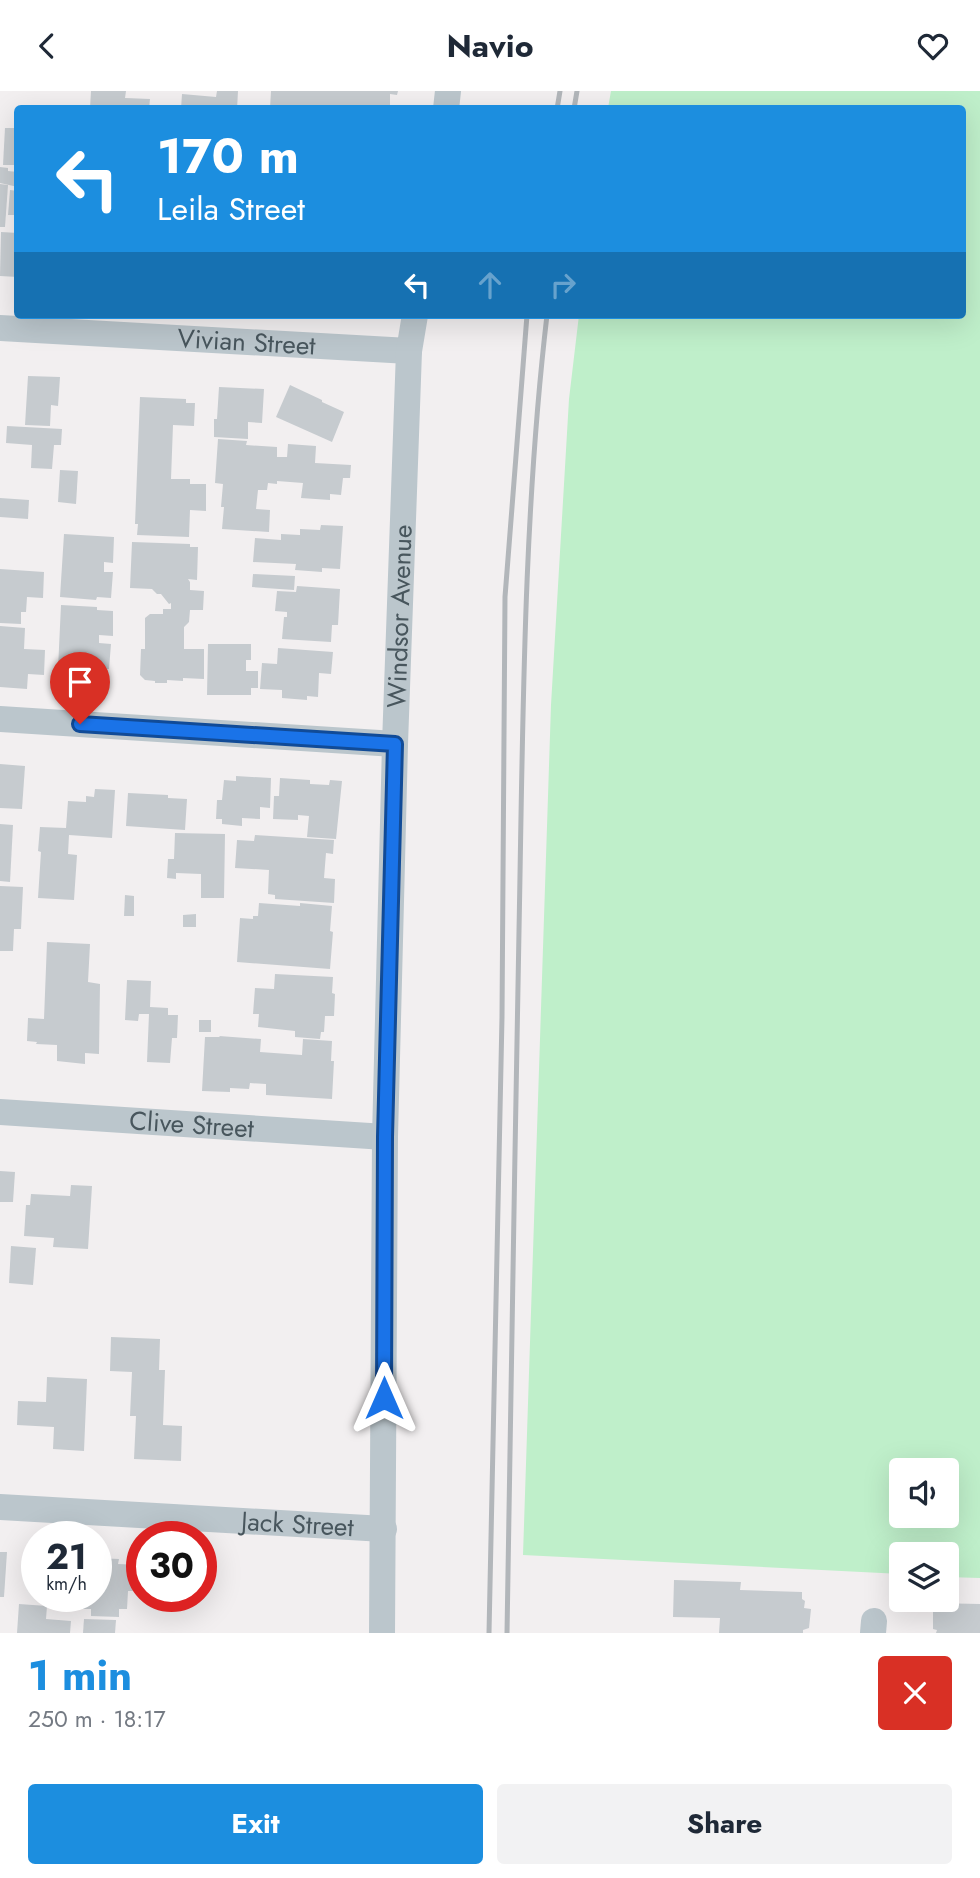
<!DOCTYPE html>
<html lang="en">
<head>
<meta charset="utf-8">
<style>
	:root { --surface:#fff; --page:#f2f2f3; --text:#1f2937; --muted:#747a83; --accent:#1c8edf }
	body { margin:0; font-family:Jost,sans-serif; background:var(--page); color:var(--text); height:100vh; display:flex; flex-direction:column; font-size:26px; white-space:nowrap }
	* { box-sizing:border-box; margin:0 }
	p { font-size:23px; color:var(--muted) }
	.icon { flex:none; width:38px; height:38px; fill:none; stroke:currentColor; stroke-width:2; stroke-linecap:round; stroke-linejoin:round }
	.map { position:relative; height:1542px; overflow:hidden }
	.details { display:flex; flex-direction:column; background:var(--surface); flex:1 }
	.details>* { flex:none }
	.guide { position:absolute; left:14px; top:14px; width:952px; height:214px; border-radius:7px; box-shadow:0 7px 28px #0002; background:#1c8edf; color:#fff; overflow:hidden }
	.controls { position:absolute; left:889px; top:1367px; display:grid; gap:14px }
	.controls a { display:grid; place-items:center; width:70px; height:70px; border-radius:7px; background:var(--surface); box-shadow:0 7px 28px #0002; font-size:35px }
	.speed { position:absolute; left:21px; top:1430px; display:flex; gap:14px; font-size:35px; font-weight:700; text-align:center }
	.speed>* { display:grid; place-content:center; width:91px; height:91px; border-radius:50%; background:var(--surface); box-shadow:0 7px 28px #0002; line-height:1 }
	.speed small { font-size:18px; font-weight:400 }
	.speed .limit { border:10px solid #d22; background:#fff; color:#111 }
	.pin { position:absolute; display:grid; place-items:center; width:60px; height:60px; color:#fff; margin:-72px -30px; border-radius:50% 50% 50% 0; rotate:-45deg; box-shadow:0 0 7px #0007 }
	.pin .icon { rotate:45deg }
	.me { position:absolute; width:77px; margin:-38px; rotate:0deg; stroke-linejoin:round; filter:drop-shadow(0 0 5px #0008) }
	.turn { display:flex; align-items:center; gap:24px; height:147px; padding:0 28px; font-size:32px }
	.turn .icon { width:91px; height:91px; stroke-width:2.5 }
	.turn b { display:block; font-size:49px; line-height:60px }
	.lanes { display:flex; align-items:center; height:66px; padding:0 28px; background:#0003; justify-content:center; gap:35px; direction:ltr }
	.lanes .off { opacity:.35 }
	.round { display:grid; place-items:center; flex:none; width:74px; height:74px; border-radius:7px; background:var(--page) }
	.summary { display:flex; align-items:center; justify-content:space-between; height:119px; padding:0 28px }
	h1 { font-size:42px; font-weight:700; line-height:52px; color:var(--accent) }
	.action { display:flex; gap:14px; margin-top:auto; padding:14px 28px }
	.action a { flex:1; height:80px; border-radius:7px; background:var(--accent); color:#fff; font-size:28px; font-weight:700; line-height:80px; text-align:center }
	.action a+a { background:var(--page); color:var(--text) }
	header { display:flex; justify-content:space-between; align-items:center; height:91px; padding:0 28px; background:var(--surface); font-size:32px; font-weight:700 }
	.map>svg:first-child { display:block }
</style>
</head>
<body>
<header><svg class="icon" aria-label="back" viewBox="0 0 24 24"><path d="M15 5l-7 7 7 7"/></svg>Navio<svg class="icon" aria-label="heart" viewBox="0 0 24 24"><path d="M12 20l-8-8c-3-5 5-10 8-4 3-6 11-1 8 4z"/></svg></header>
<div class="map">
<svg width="980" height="1542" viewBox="0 0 980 1542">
	<rect width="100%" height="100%" fill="#f2eff0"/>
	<path fill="#bfefca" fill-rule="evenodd" d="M 611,0 L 980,0 L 980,1487 L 947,1486 L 947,1463 L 901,1463 L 901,1483 L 523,1464 L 551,614 L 569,308 L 579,224 L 962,224 L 962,18 L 608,17 ZM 901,1379 L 947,1379 L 947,1424 L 901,1424 Z"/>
	<g fill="#c6cbcf">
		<path d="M 91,0 L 126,0 L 125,7 L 150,8 L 149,18 L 90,18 Z"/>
		<path d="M 217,0 L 238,0 L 237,18 L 181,18 L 182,3 L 216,6 Z"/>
		<path d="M 271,0 L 398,0 L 397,4 L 390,3 L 390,18 L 270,18 Z"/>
		<path d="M 5,37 L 18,37 L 18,74 L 3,74 Z"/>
		<path d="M 0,76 L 8,77 L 8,80 L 18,81 L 18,96 L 0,92 Z"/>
		<path d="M 0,93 L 8,94 L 5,136 L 0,136 Z"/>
		<path d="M 10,99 L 18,100 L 18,124 L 8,124 Z"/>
		<path d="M 1,141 L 18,142 L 18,186 L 0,185 Z"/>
		<path d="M 28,285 L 60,286 L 58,315 L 51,314 L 50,335 L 25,334 Z"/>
		<path d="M 290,294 L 322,309 L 322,311 L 344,321 L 332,351 L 276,326 Z"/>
		<path d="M 219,296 L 264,298 L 262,332 L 248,331 L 248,348 L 214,346 L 214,328 L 217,328 Z"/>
		<path d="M 140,306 L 186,308 L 186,312 L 195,312 L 194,335 L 173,334 L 171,388 L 190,388 L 190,393 L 206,393 L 206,420 L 190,419 L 189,446 L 137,444 L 138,433 L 135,433 Z"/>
		<path d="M 7,335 L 62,338 L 61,354 L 54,354 L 52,378 L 31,377 L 32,354 L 6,352 Z"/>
		<path d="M 218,348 L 247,350 L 246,354 L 277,356 L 277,366 L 287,366 L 288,353 L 316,355 L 315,372 L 351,374 L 350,387 L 343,387 L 341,404 L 330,403 L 330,409 L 301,407 L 303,392 L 277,390 L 277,393 L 268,392 L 267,399 L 258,399 L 256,418 L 270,419 L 269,441 L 222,438 L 224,416 L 221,416 L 223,393 L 215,392 Z"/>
		<path d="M 60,379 L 78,380 L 76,413 L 58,411 Z"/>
		<path d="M 0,407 L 29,409 L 28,428 L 0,426 Z"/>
		<path d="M 321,434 L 343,435 L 340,478 L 322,477 L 322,481 L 295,479 L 296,473 L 253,471 L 255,447 L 281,449 L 281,443 L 300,444 L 300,438 L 320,439 Z"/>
		<path d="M 64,443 L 114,446 L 113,472 L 104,471 L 104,481 L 113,481 L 111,507 L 97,506 L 96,509 L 60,506 Z"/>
		<path d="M 132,451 L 190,453 L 190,456 L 198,456 L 197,489 L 188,488 L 190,491 L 190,499 L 204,500 L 203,519 L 190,519 L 189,531 L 184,536 L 184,558 L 204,558 L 204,588 L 183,587 L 183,590 L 167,589 L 167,592 L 155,592 L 155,590 L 145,589 L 140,584 L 141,558 L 145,558 L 145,527 L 150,523 L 163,523 L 163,518 L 171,518 L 171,512 L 169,513 L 161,503 L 157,503 L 152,498 L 130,497 Z"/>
		<path d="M 0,478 L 44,481 L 43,507 L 27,506 L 26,521 L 21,521 L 21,533 L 0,532 Z"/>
		<path d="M 253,483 L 295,485 L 294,499 L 252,496 Z"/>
		<path d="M 297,495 L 340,498 L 338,534 L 332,534 L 331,551 L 282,548 L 284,526 L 287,526 L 287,521 L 275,520 L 277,500 L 296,501 Z"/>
		<path d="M 61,514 L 97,516 L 97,519 L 113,520 L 113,545 L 99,544 L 99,552 L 111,553 L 109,578 L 95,578 L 95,580 L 58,578 Z"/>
		<path d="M 0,535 L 25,537 L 24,558 L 45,559 L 44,584 L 28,583 L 27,598 L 0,596 Z"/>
		<path d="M 208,553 L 251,553 L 251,569 L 246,569 L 246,580 L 258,580 L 258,597 L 251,597 L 251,604 L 207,604 Z"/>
		<path d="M 278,557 L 333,561 L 331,583 L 319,582 L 318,606 L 307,605 L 307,609 L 282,607 L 282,599 L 260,598 L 262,572 L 277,573 Z"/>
		<path d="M 0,673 L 25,675 L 22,718 L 0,717 Z"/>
		<path d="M 236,685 L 271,687 L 270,717 L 260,716 L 260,728 L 242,727 L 242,735 L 222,733 L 222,728 L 216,728 L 217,709 L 222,709 L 224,689 L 236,690 Z"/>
		<path d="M 280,687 L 310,689 L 310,693 L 329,694 L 330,689 L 342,690 L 336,748 L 307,746 L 309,725 L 298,724 L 298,729 L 273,728 L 274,705 L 279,705 Z"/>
		<path d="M 95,698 L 115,699 L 112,747 L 69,744 L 68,763 L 77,764 L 74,809 L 38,807 L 41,761 L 38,760 L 40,736 L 66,737 L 68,710 L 86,711 L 86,705 L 94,706 Z"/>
		<path d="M 128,702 L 168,704 L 168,707 L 187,708 L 185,739 L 126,735 Z"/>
		<path d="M 0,733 L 13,734 L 10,791 L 0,790 Z"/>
		<path d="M 175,742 L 225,743 L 224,807 L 201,807 L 201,783 L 176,782 L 176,788 L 167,787 L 168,768 L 174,768 Z"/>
		<path d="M 255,744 L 334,749 L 333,763 L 326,762 L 324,787 L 335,788 L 334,812 L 275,808 L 275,804 L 268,803 L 269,779 L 235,777 L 237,749 L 254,750 Z"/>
		<path d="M 0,795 L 23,796 L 21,838 L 14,838 L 13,860 L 0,860 Z"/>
		<path d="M 125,804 L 134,805 L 134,825 L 124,825 Z"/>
		<path d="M 259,812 L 300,815 L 300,812 L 332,815 L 330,840 L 333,841 L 330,878 L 237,871 L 240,827 L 253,828 L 253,825 L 258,825 Z"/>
		<path d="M 196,823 L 196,836 L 183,836 L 183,824 Z"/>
		<path d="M 47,851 L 90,853 L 88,891 L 100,893 L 99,963 L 85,962 L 85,973 L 57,970 L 57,954 L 36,953 L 37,951 L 27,950 L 28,927 L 44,928 Z"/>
		<path d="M 275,883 L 333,886 L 332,902 L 335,903 L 334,925 L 325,925 L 324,941 L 321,941 L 320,948 L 295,946 L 295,940 L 258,936 L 259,923 L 253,923 L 255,897 L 274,898 Z"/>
		<path d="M 127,889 L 151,890 L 150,916 L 168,917 L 168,924 L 178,924 L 177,947 L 172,947 L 170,972 L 147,971 L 149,923 L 139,923 L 138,930 L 125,929 Z"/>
		<rect x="199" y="929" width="12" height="12"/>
		<path d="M 219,945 L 261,948 L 260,961 L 302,964 L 303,948 L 332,950 L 331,970 L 334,970 L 332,1008 L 266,1004 L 266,993 L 250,992 L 249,998 L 230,997 L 230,1001 L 202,1000 L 205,946 L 220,946 Z"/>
		<path d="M 0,1080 L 15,1081 L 13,1111 L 0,1111 Z"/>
		<path d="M 71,1094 L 92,1095 L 88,1158 L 53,1156 L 54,1147 L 24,1145 L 26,1114 L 30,1114 L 31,1103 L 70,1105 Z"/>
		<path d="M 11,1155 L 36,1157 L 33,1194 L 9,1192 Z"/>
		<path d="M 111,1246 L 160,1248 L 159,1279 L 165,1279 L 163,1334 L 182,1335 L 181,1370 L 134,1368 L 136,1325 L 130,1325 L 132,1281 L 110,1280 Z"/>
		<path d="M 47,1286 L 87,1288 L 84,1360 L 53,1358 L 54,1336 L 17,1334 L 18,1310 L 46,1311 Z"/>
		<path d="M 0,1461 L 7,1461 L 4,1506 L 0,1506 Z"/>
		<path d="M 96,1467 L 119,1468 L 118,1473 L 142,1474 L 142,1500 L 128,1500 L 127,1518 L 119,1518 L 119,1526 L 91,1525 L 91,1518 L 83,1518 L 83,1505 L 96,1505 Z"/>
		<path d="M 674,1489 L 741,1491 L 740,1499 L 802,1501 L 802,1508 L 805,1510 L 804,1517 L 811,1518 L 809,1537 L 803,1539 L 803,1542 L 719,1542 L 720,1527 L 673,1526 Z"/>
		<path d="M 933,1512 L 980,1513 L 980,1542 L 936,1542 L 937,1539 L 933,1538 Z"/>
		<path d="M 19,1513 L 47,1515 L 46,1528 L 71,1530 L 70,1542 L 17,1542 Z"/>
		<path d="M 84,1528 L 116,1529 L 115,1542 L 83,1542 Z"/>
	</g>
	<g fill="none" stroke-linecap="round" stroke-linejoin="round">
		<g stroke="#bbc6cc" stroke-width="26">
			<path d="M 446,18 L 448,0"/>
			<path id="s1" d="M 0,237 L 409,260"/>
			<path d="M 0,628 L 395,653"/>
			<path id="s2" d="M 0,1021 L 385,1046"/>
			<path id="s3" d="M 0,1416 L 384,1438"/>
			<path id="s4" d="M 382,1542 L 385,1046 L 395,653 L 409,260 L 415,224"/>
			<path d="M 873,1542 L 874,1530"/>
		</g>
		<g stroke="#b2b6ba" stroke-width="5">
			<path d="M 557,18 L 560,0"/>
			<path d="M 574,18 L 577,0"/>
			<path d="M 489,1542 L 502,926 L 505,506 L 527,224"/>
			<path d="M 507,1542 C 510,1308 515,1074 519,840 C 523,634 523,428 547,224"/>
		</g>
	</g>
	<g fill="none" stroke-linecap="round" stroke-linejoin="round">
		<g stroke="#114b97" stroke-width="18">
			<path id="route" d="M 80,633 L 395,653 L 385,1046 L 384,1307"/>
		</g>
		<use href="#route" stroke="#1a73e8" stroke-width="12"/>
	</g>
	<g text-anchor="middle" stroke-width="7" stroke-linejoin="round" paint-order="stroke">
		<g font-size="26" fill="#48565d" stroke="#fff">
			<text dy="9" stroke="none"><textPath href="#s1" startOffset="247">Vivian Street</textPath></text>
			<text dy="9" stroke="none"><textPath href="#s4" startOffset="1017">Windsor Avenue</textPath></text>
			<text dy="9" stroke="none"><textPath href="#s2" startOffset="192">Clive Street</textPath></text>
			<text dy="9" stroke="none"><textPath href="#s3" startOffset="298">Jack Street</textPath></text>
		</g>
	</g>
</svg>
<div class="controls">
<a><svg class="icon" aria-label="sound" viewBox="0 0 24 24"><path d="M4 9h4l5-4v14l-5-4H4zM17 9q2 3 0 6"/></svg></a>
<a><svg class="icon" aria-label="layers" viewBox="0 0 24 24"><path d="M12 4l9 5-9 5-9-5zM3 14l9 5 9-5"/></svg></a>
</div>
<div class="speed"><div>21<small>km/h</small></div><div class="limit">30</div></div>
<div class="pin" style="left:80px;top:633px;background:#d93025"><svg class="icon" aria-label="arrive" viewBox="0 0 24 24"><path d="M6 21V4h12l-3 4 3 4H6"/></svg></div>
<svg class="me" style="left:384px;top:1307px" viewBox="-20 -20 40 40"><path d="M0-17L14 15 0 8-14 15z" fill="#1a73e8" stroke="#fff" stroke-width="4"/></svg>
<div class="guide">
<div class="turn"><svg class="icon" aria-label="left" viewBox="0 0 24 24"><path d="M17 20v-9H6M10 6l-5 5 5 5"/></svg><div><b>170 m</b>Leila Street</div></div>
<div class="lanes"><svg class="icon" aria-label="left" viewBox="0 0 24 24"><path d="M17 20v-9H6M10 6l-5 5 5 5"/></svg><svg class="icon off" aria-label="ahead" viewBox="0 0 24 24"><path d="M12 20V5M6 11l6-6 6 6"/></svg><svg class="icon off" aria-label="right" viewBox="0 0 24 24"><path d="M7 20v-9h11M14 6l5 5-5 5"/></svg></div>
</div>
</div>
<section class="details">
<div class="summary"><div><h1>1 min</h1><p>250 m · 18:17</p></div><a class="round" style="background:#d93025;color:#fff"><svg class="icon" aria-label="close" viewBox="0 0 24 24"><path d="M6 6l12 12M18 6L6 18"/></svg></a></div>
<div class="action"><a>Exit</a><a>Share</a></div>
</section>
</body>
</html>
